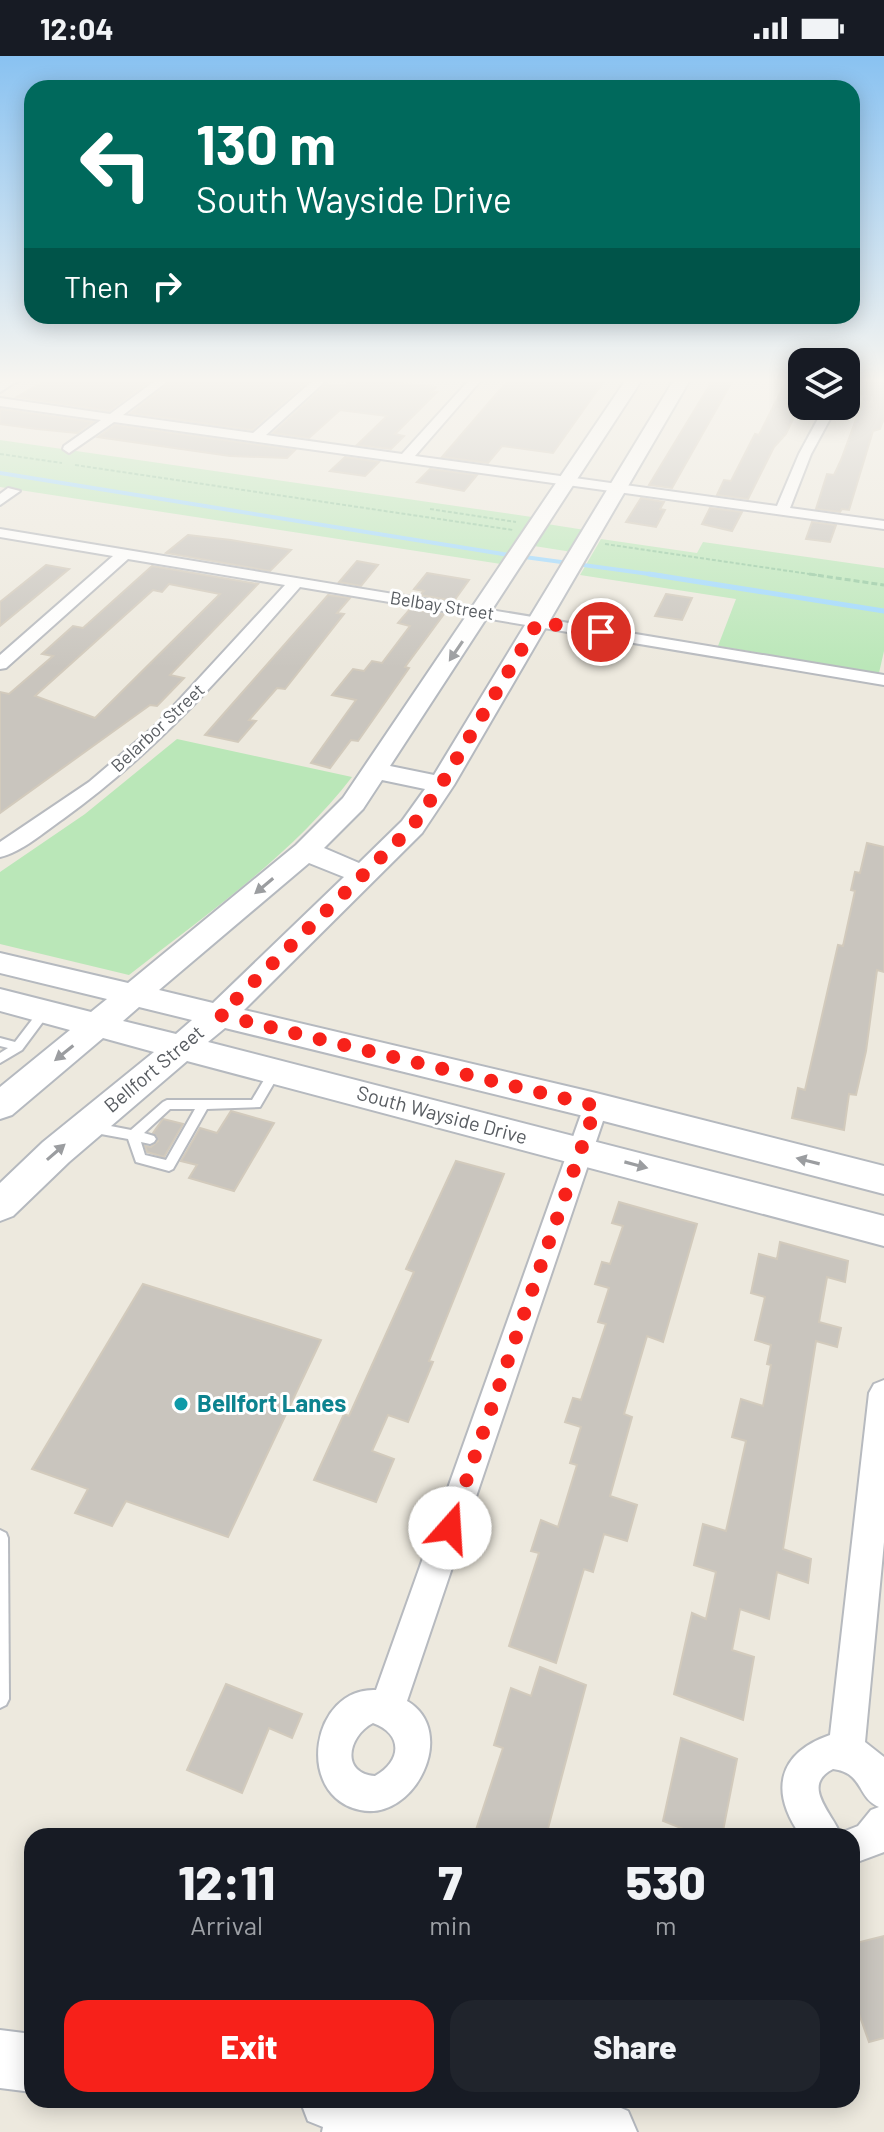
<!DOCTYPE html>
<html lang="en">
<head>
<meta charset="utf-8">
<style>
	:root { --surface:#171b24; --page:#20242c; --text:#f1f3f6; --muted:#9ea1a6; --accent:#f7211a }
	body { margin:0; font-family:Barlow,sans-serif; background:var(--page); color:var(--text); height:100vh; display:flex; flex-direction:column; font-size:30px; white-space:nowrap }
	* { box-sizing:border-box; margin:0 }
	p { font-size:26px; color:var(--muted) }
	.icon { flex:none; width:44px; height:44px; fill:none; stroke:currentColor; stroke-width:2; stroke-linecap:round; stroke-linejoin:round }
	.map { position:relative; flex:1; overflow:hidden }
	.panel { position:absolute; left:24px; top:1772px; width:836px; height:280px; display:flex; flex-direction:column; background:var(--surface); border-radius:24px; box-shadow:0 4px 20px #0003 }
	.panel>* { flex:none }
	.top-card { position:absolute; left:24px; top:24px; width:836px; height:244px; border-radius:24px; box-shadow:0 4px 20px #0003; background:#00695c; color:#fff; overflow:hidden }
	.fabs { position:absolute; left:788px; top:292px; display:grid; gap:16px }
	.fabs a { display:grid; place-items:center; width:72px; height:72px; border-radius:16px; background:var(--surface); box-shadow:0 4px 20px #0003; font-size:40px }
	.pin { position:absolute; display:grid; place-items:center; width:68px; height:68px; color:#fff; margin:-34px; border:4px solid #fff; border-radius:50%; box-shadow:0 2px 8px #0007 }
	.me { position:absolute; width:88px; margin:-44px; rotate:19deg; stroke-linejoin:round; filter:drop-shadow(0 0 6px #0008) }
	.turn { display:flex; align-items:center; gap:28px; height:168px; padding:0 40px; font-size:36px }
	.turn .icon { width:104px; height:104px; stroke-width:2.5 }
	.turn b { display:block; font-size:56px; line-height:68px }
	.then { display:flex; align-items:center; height:76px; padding:0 40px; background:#0003; gap:16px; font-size:30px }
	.eta { display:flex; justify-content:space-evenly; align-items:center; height:136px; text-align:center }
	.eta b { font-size:48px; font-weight:800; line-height:56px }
	.primary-button { display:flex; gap:16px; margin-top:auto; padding:16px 40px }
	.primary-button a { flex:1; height:92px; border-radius:24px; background:var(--accent); color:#fff; font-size:32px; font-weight:800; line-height:92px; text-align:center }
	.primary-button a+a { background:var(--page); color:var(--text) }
	.status { display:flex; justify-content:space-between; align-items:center; height:56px; padding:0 40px; background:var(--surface); direction:ltr }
	.status svg { height:22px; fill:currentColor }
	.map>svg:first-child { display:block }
</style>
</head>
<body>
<div class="status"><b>12:04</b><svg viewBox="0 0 49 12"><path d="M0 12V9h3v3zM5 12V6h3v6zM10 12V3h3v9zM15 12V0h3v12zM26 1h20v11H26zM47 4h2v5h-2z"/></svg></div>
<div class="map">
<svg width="884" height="2076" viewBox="0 0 884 2076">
	<rect width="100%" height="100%" fill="#ede9de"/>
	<g fill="#bae7b8">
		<path d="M 0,384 L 532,461 L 501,508 L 0,431 Z"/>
		<path d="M 547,468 L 585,474 L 572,496 L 534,490 Z"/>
		<path d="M 601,483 L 697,497 L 703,486 L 884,512 L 884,595 L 879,617 L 718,590 L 736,543 L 580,519 Z"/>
		<path d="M 177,683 L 352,721 C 291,800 207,858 129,919 L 0,888 L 0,816 L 85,758 Z"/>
	</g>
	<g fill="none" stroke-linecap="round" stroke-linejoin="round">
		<path stroke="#9cd8ff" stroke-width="4" d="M 0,417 L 503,498 L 664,520"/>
		<path stroke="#9cd8ff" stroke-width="5" d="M 649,518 L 884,555"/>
	</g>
	<g fill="#c9c5be" stroke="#d2cabc" stroke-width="2" fill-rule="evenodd">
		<path d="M 49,322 L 103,326 L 108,322 L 154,322 L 109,355 L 17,341 Z"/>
		<path d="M 175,322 L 274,322 L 307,326 L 252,374 L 131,357 Z"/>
		<path d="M 354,322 L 436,331 L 431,336 L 437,336 L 395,378 L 404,380 L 391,393 L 357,389 L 387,360 L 340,354 L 309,382 L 273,377 L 327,328 L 344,330 Z"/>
		<path d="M 510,322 L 606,322 L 553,397 L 502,390 L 488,407 L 442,401 Z"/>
		<path d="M 714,322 L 734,322 L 672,432 L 649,429 Z"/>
		<path d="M 791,322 L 802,322 L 802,344 L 786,378 L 774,391 L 748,443 L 717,439 L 724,424 L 731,425 L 755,378 L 759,379 L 784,329 L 787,330 Z"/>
		<path d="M 867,322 L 884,322 L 884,362 L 880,373 L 873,375 L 849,454 L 842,453 L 840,456 L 816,453 L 827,418 L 834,419 L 841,404 L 865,339 L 860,338 Z"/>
		<path d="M 0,353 L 93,366 L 77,377 L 37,373 L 0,368 Z"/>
		<path d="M 115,369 L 295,394 L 287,402 L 230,400 L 98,381 Z"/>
		<path d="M 345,401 L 379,406 L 365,420 L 330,415 Z"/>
		<path d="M 430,413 L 477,419 L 464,435 L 417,426 Z"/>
		<path d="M 641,442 L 664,446 L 660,453 L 665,454 L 656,471 L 626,466 Z"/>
		<path d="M 710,452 L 742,456 L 732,475 L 702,468 Z"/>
		<path d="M 812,466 L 836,469 L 830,486 L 806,483 Z"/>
		<path d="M 188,479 L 231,484 L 291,494 L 270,515 L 166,497 Z"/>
		<path d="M 357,505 L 378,509 L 361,530 L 339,526 Z"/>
		<path d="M 46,509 L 69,513 L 0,570 L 0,546 Z"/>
		<path d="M 152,510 L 258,528 L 170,619 L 184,622 L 157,650 L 150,649 L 0,757 L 0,636 L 9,638 L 53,600 L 42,598 L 73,570 L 83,572 ZM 169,528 L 220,538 L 95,662 L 35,640 L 153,534 L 162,536 Z"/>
		<path d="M 427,517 L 469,524 L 454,545 L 420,539 L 424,535 L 414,533 Z"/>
		<path d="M 666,538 L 692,542 L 682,564 L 655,560 Z"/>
		<path d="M 328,539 L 350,542 L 337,557 L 344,558 L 285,633 L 277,632 L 249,664 L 256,665 L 238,686 L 205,679 Z"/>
		<path d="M 410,553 L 444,558 L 405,611 L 409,612 L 358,685 L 351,684 L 330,712 L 311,707 L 356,644 L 332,639 L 353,613 L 364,615 L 372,605 L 382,607 L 410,570 L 398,567 Z"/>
		<path d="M 867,787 L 884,791 L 884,916 L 877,914 L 866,995 L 856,1039 L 849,1038 L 844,1074 L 792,1062 L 798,1032 L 805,1034 L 838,889 L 843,890 L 855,835 L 851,834 L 855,816 L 860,817 Z"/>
		<path d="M 231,1055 L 274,1067 L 234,1135 L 189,1122 L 197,1109 L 181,1105 L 200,1072 L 217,1077 Z"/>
		<path d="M 163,1063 L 183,1068 L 164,1101 L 147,1096 L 145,1090 L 151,1091 L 158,1085 L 153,1077 Z"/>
		<path d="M 456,1105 L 504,1118 L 429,1305 L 433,1306 L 408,1366 L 388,1359 L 372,1395 L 394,1403 L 376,1446 L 314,1424 L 344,1358 L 349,1360 L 414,1216 L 406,1213 Z"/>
		<path d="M 619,1146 L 697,1168 L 663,1286 L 647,1280 L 624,1358 L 632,1361 L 610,1440 L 637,1449 L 627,1485 L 604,1478 L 593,1516 L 584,1513 L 556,1607 L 509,1590 L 539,1497 L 531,1495 L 541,1464 L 558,1471 L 577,1409 L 570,1407 L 581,1371 L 565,1366 L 573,1342 L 581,1344 L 606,1268 L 598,1266 L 609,1232 L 595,1228 L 602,1206 L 610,1208 L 623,1170 L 612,1167 Z"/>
		<path d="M 780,1186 L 848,1205 L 845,1226 L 827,1221 L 819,1266 L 841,1272 L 837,1291 L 816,1285 L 783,1493 L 811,1503 L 808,1527 L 777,1516 L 769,1563 L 740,1553 L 732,1594 L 754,1601 L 743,1664 L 674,1638 L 692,1557 L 706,1563 L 716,1516 L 694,1509 L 703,1468 L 726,1475 L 746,1385 L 732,1381 L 741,1343 L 763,1350 L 771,1309 L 767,1308 L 771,1289 L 755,1284 L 765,1241 L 751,1237 L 759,1198 L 777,1203 Z"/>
		<path d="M 143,1228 L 321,1284 L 228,1481 L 126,1445 L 112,1470 L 75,1457 L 88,1433 L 32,1413 Z"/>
		<path d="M 540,1611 L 586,1629 L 546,1780 L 474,1780 L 503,1692 L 494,1689 L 511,1632 L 531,1640 Z"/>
		<path d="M 226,1628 L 302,1658 L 292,1682 L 269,1672 L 242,1737 L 187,1714 Z"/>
		<path d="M 681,1682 L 737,1703 L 722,1780 L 701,1780 L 663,1765 Z"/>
		<path d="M 884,1880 L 884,1982 L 869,1986 L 852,1938 L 852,1888 Z"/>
	</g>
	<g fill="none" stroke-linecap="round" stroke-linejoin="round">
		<g stroke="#b7babf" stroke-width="4">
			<g id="lane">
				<path d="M 45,951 L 51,955 L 22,994 L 0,1007 L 0,997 L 8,992 L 0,990 L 0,982 L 15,986 L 41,952 Z"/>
				<path d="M 275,1011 L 281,1015 L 260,1051 L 207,1053 L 173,1113 L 169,1115 L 136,1106 L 128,1083 L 90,1076 L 86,1074 L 84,1071 L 86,1068 L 90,1066 L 131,1074 L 163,1046 L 167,1044 L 252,1044 L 271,1012 ZM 170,1053 L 195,1053 L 166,1104 L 145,1099 L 141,1086 L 150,1088 L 154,1086 L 156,1083 L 154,1080 L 144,1077 Z"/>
				<path d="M 0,1474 L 6,1477 L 8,1482 L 9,1643 L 6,1649 L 0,1652 Z"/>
			</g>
		</g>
		<g stroke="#b7babf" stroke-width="4">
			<g id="street">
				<path d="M 8,322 L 22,322 L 0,336 L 0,327 Z"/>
				<path d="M 159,322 L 172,322 L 123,359 L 253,377 L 316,322 L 329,322 L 266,379 L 402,398 L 471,322 L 483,322 L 415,400 L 777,450 L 799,398 L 825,350 L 837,350 L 811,398 L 790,452 L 884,465 L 884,473 L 114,366 L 69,397 L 63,393 L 64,390 L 101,364 L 0,350 L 0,342 L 110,358 Z"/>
				<path d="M 846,322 L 855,322 L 846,330 Z"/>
				<path d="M 8,432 L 20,435 L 0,449 L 0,438 Z"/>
				<path d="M 0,473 L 884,619 L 884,629 L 300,531 C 226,616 155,697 63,763 C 44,776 22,796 0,801 L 0,786 L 89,726 L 156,669 L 285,529 L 128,503 L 6,612 L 0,613 L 0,599 L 113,500 L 0,481 Z"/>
				<path d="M 596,1041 L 605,1044 L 608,1050 L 407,1645 C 459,1675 415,1766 360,1754 C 294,1740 311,1631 376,1634 L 584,1050 L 587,1044 ZM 373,1667 C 403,1678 402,1705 375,1720 C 340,1717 348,1680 373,1667 Z"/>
				<path d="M 884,1324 L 884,1486 L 865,1686 L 884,1701 L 884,1796 L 852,1808 L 852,1780 L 801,1780 C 769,1735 778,1697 830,1679 L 869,1337 L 874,1328 ZM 833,1713 C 864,1717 857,1742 879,1751 L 871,1754 L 858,1770 L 840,1777 C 831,1756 801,1729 833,1713 Z"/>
			</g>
		</g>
		<g stroke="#b5b9bf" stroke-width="4">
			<g id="secondary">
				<path d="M 627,322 L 643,322 L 390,710 L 434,719 L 675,322 L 691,322 L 454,729 L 422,777 L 244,954 L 596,1037 L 884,1110 L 884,1138 L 596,1063 L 225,972 L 208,986 L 884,1160 L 884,1190 L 187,1005 L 69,1106 L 13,1160 L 0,1165 L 0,1127 L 43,1086 L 154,996 L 103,982 L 12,1059 L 0,1063 L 0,1031 L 70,974 L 0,955 L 0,933 L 91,956 L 107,943 L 0,917 L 0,897 L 128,927 L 296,789 L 343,742 ZM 382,724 L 425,733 L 402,765 L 359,807 L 324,792 L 363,753 ZM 309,807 L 344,821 L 213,947 L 159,934 ZM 139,951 L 192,964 L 176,978 L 123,965 Z"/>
				<path d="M 0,1974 L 32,1978 L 32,2036 L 0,2032 Z"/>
				<path d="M 300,2044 L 586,2044 L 607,2046 L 628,2055 L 637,2076 L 322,2076 L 323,2071 L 308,2065 Z"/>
			</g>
		</g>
		<g stroke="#91c89e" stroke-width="2" stroke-dasharray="4 2" stroke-linecap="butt">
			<path d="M 0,398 L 62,407"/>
			<path d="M 75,409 L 513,474"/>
			<path d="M 430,453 L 516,466"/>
			<path d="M 605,488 L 823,520"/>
		</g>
		<path stroke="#91c89e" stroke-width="3" stroke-dasharray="6 3" stroke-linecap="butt" d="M 809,518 L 884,529"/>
		<use href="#lane" fill="#fff" fill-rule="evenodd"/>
		<use href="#street" fill="#fff" fill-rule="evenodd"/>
		<use href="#secondary" fill="#fff" fill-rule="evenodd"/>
	</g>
	<defs><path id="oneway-solid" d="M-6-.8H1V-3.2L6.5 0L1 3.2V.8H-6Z" transform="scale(2)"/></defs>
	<g fill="#9b9da0">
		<use href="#oneway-solid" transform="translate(456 595) rotate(124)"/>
		<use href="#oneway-solid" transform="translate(264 830) rotate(140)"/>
		<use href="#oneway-solid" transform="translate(64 997) rotate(141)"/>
		<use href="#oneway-solid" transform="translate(56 1096) rotate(-41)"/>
		<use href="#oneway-solid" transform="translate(808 1105) rotate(-166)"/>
		<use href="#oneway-solid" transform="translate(636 1109) rotate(15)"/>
	</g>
	<linearGradient id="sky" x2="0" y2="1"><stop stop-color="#89c2f1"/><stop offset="0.53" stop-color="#f7f5f0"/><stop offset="1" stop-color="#f7f5f0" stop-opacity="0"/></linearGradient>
	<rect width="884" height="612" fill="url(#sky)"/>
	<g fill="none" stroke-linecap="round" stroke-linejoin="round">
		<path stroke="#f7211a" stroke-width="14" stroke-dasharray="0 25.2" d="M 450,1472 L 596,1050 L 220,959 L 412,771 L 441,729 L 538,566 L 601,576"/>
	</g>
	<circle fill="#0f9aa8" stroke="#fff" stroke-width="3" cx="181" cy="1348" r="8"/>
	<g text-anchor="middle" stroke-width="6" stroke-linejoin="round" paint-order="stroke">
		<g font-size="18" fill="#585c61" stroke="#fff">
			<text transform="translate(442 550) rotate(9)" y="6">Belbay Street</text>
			<text transform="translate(158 672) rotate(-43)" y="6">Belarbor Street</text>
		</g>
		<g font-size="20" fill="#585c61" stroke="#fff">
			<text transform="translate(154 1013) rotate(-40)" y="7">Bellfort Street</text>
			<text transform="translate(442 1059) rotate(15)" y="7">South Wayside Drive</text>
		</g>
		<g font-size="24" font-weight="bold" fill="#0d838f" stroke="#fff" text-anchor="start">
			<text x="197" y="1356">Bellfort Lanes</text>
		</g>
	</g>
</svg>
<div class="fabs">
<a><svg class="icon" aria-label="layers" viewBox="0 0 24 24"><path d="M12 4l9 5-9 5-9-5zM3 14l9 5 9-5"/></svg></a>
</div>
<div class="pin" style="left:601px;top:576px;background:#d93025"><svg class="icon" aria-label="arrive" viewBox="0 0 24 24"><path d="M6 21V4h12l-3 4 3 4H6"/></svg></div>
<svg class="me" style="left:450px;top:1472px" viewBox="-20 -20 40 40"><circle r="19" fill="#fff"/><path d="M0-13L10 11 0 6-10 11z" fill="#f7211a"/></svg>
<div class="top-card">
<div class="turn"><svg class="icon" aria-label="left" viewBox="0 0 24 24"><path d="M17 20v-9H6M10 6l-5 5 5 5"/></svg><div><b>130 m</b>South Wayside Drive</div></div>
<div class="then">Then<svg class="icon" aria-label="right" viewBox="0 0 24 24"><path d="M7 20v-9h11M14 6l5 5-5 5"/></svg></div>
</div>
<section class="panel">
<div class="eta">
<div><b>12:11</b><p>Arrival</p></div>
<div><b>7</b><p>min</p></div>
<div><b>530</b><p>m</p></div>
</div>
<div class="primary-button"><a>Exit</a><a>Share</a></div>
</section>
</div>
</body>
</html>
